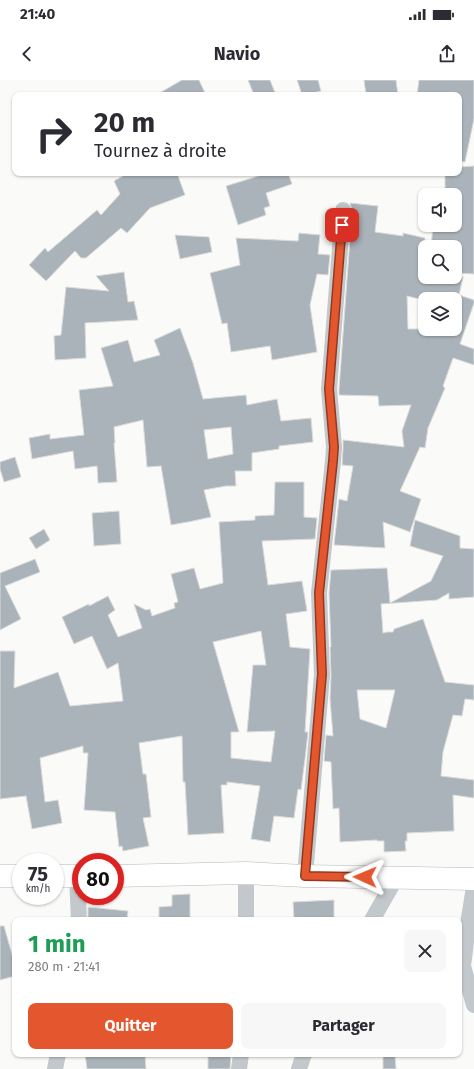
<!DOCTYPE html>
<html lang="fr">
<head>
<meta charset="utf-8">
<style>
	:root { --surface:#fff; --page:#f7f7f7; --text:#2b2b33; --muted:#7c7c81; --accent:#e4572e }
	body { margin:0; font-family:"Fira Sans",sans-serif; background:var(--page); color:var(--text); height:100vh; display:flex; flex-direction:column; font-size:15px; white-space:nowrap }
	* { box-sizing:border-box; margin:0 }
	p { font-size:13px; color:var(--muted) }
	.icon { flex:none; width:22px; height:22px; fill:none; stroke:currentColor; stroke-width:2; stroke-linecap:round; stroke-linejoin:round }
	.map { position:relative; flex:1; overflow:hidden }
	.side { position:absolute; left:12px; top:837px; width:450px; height:140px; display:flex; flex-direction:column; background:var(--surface); border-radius:8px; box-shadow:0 1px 3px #0004 }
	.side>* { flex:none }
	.hud { position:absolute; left:12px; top:12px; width:450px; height:84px; border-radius:8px; box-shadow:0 1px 3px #0004; background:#fff; color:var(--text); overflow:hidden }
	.buttons { position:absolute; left:418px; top:108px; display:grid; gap:8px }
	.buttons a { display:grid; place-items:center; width:44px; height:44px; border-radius:8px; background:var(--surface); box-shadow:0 1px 3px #0004; font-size:20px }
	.speed { position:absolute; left:12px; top:773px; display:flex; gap:8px; font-size:20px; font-weight:700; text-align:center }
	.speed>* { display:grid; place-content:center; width:52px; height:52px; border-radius:50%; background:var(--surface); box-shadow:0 1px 3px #0004; line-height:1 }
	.speed small { font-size:10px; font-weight:400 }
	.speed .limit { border:6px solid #d22; background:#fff; color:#111 }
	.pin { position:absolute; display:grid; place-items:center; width:34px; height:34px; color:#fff; margin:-17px; border-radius:8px; box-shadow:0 2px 6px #0006 }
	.me { position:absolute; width:44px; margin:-22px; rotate:271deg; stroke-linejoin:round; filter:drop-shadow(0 0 3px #0008) }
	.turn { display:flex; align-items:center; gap:14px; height:84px; padding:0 16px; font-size:18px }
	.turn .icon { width:52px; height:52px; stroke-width:2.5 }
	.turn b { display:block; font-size:28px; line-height:34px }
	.round { display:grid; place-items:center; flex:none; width:42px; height:42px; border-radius:8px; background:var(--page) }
	.summary { display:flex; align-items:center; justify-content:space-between; height:68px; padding:0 16px }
	h1 { font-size:24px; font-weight:700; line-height:30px; color:#1e9e55 }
	.primary-button { display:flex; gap:8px; margin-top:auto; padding:8px 16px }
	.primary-button a { flex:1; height:46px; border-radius:8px; background:var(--accent); color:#fff; font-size:16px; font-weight:700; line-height:46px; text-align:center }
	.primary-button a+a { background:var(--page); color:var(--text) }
	.status { display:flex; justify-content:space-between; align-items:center; height:28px; padding:0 20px; background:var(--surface); direction:ltr }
	.status svg { height:11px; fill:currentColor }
	header { display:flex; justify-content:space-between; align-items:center; height:52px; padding:0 16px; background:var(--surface); font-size:18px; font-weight:700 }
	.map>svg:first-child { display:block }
</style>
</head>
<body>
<div class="status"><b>21:40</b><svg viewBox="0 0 49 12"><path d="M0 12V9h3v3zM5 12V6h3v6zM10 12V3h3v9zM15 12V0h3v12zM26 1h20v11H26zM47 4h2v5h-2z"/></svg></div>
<header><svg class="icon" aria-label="back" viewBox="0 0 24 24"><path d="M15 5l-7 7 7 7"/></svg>Navio<svg class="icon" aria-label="share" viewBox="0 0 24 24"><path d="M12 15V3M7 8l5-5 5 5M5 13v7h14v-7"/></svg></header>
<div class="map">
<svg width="474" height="989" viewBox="0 0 474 989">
	<rect width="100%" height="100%" fill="#fafaf8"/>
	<g fill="#aab3b9" stroke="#dcdcda" fill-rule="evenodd">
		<path d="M 182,0 L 199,0 L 206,15 L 156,15 Z"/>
		<path d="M 248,0 L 270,0 L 276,15 L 254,15 Z"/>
		<path d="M 297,0 L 318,0 L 321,11 L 306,15 L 302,15 Z"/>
		<path d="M 364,0 L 396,0 L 398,15 L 366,15 Z"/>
		<path d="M 419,0 L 474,0 L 474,39 L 465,82 L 459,81 L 459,15 L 417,15 Z"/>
		<path d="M 474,86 L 474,194 L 455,193 L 455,167 L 431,167 L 433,145 L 455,145 L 455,111 L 445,111 L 445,93 L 459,93 L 459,87 Z"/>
		<path d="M 128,93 L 177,93 L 185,115 L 150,128 L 127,153 L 121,148 L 86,178 L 81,178 L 75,171 L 46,201 L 29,185 L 45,168 L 48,172 L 97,130 L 101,135 L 120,114 L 114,101 Z"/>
		<path d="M 268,93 L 288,93 L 292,104 L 266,113 L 270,126 L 264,128 L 266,135 L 238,145 L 226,106 Z"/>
		<path d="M 350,123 L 378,126 L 375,152 L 403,156 L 403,153 L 425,158 L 425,197 L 463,197 L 459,215 L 474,220 L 474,223 L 460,264 L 474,269 L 474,285 L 453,278 L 443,306 L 445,308 L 428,348 L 425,368 L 420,367 L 400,411 L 421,419 L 410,452 L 383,442 L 385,468 L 334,465 L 339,419 L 347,421 L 353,386 L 342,385 L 343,368 L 343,360 L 404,367 L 402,351 L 411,325 L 379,326 L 378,316 L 339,315 L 339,309 L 352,131 ZM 407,216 L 419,219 L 455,219 L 455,249 L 408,249 Z"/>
		<path d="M 299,153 L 320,155 L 318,174 L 330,175 L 328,195 L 317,194 L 310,225 L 317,272 L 272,280 L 270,266 L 231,272 L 227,243 L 222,244 L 210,193 L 240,185 L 236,158 L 298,161 Z"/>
		<path d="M 175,155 L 209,157 L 212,172 L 180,179 Z"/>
		<path d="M 124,192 L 128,222 L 134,221 L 138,240 L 85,243 L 86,278 L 55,280 L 54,256 L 61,255 L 66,207 L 109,211 L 96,196 Z"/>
		<path d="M 180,248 L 193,283 L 203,319 L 246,315 L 247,325 L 277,319 L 281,341 L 311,338 L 313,362 L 279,366 L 279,369 L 252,373 L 252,391 L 235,391 L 236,406 L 226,406 L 204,410 L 211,437 L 193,441 L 171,445 L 161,386 L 147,387 L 143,340 L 114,347 L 115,363 L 114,363 L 117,402 L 98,403 L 97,386 L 75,389 L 73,371 L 32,379 L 29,358 L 50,354 L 50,359 L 84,355 L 79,310 L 113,306 L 101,268 L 128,260 L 134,282 L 160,275 L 154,260 ZM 231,347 L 233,374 L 208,379 L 204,350 Z"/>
		<path d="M 15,377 L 21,397 L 4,402 L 0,389 L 0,382 Z"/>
		<path d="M 275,402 L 304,402 L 304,437 L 317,438 L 315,459 L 262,461 L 268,505 L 302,501 L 307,531 L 286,534 L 290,567 L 310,569 L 305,652 L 308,652 L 305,679 L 301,710 L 298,709 L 294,738 L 274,736 L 270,762 L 251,759 L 260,706 L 227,702 L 227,705 L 221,705 L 224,753 L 188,755 L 185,702 L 183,702 L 182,656 L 139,663 L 143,694 L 146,694 L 151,737 L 143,738 L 149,766 L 123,771 L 122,766 L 119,767 L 115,732 L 84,730 L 88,673 L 83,673 L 83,666 L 40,678 L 45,722 L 58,720 L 62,743 L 32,749 L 26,716 L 0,719 L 0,571 L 15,571 L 14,608 L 58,592 L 70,626 L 123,621 L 118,583 L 107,589 L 92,556 L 74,564 L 62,537 L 89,524 L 89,526 L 108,516 L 115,530 L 108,535 L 118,557 L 142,548 L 134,524 L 146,530 L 150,529 L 152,536 L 175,528 L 174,523 L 178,522 L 171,494 L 194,488 L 200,509 L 223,503 L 219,442 L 255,440 L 255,436 L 274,435 ZM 261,551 L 266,585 L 253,585 L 247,652 L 275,651 L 271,682 L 231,678 L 231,652 L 239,652 L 213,562 Z"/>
		<path d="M 119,431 L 121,464 L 94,466 L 92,433 Z"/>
		<path d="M 415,440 L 460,456 L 460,468 L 474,469 L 474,517 L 449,519 L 449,513 L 437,520 L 381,524 L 383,553 L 387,552 L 393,552 L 394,549 L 423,539 L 445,602 L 474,605 L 474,620 L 465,619 L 462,636 L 453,635 L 443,672 L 441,696 L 474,700 L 474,718 L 453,715 L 454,751 L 407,753 L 407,761 L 405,761 L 406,771 L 384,772 L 384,761 L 377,761 L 377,760 L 340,762 L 339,728 L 333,729 L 331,682 L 324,681 L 326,655 L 333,656 L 330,619 L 331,596 L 330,567 L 331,567 L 329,513 L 331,490 L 387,488 L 390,523 L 431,501 L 443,476 L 410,466 ZM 357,610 L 395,610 L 386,648 L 360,639 Z"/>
		<path d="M 44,449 L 50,460 L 36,469 L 29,458 Z"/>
		<path d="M 35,479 L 40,492 L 5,506 L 21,539 L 0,550 L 0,493 Z"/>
		<path d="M 190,814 L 190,840 L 159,840 L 159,827 L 172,826 L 172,815 Z"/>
		<path d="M 334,820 L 334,840 L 294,840 L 293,822 Z"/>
		<path d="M 88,827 L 128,831 L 127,840 L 88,840 Z"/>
		<path d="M 0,846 L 4,846 L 15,885 L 15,896 L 0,900 Z"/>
		<path d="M 85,974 L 145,974 L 146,989 L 87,989 Z"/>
		<path d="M 208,974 L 231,974 L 230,989 L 208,989 Z"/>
		<path d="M 395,974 L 396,989 L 383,989 L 383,975 Z"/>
	</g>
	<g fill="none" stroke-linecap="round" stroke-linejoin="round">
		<g stroke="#b4b9bd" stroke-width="23">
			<g id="highway">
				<path d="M 0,796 L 21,796"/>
				<path d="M 55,796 L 81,796"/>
				<path d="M 115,796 L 246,793 L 305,796 L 474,799"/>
			</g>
		</g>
		<g stroke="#c3c8cc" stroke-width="16">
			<path d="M 246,793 L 246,840"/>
			<path d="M 305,796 L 322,595 L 319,513 L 333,381 L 334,367 L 329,309 L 343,130"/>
			<path d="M 77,797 L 79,840"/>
			<path d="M 474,807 L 469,838 L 463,886 L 474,925"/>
			<path d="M 372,840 L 396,798"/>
			<path d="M 55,989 L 58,974"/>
			<path d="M 239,989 L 241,974"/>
			<path d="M 299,989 L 304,974"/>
		</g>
		<use href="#highway" stroke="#fff" stroke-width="22"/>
	</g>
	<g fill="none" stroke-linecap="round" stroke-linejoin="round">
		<g stroke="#94391e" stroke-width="10">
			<path id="route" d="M 342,145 L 329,309 L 334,367 L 333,381 L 319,513 L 322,594 L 305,796 L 365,797"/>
		</g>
		<use href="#route" stroke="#e4572e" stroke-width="7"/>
	</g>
</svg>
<div class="buttons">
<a><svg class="icon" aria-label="sound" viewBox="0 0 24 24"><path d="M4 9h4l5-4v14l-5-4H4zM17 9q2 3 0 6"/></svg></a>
<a><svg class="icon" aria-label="search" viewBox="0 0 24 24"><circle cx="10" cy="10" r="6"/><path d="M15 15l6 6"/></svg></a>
<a><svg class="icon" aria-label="layers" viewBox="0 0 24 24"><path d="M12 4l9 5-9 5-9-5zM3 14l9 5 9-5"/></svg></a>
</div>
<div class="speed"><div>75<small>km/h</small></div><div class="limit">80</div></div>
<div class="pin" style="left:342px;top:145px;background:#d93025"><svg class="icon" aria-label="arrive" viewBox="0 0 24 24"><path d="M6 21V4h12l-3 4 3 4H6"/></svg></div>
<svg class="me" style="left:365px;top:797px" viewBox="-20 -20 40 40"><path d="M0-17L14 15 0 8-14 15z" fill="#e4572e" stroke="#fff" stroke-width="4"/></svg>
<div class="hud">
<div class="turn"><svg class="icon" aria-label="right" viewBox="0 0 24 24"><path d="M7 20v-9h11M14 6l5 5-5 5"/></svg><div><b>20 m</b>Tournez à droite</div></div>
</div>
<section class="side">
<div class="summary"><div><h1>1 min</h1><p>280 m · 21:41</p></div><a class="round"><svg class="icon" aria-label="close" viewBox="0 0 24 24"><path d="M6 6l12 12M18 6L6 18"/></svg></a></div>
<div class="primary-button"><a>Quitter</a><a>Partager</a></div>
</section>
</div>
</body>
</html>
